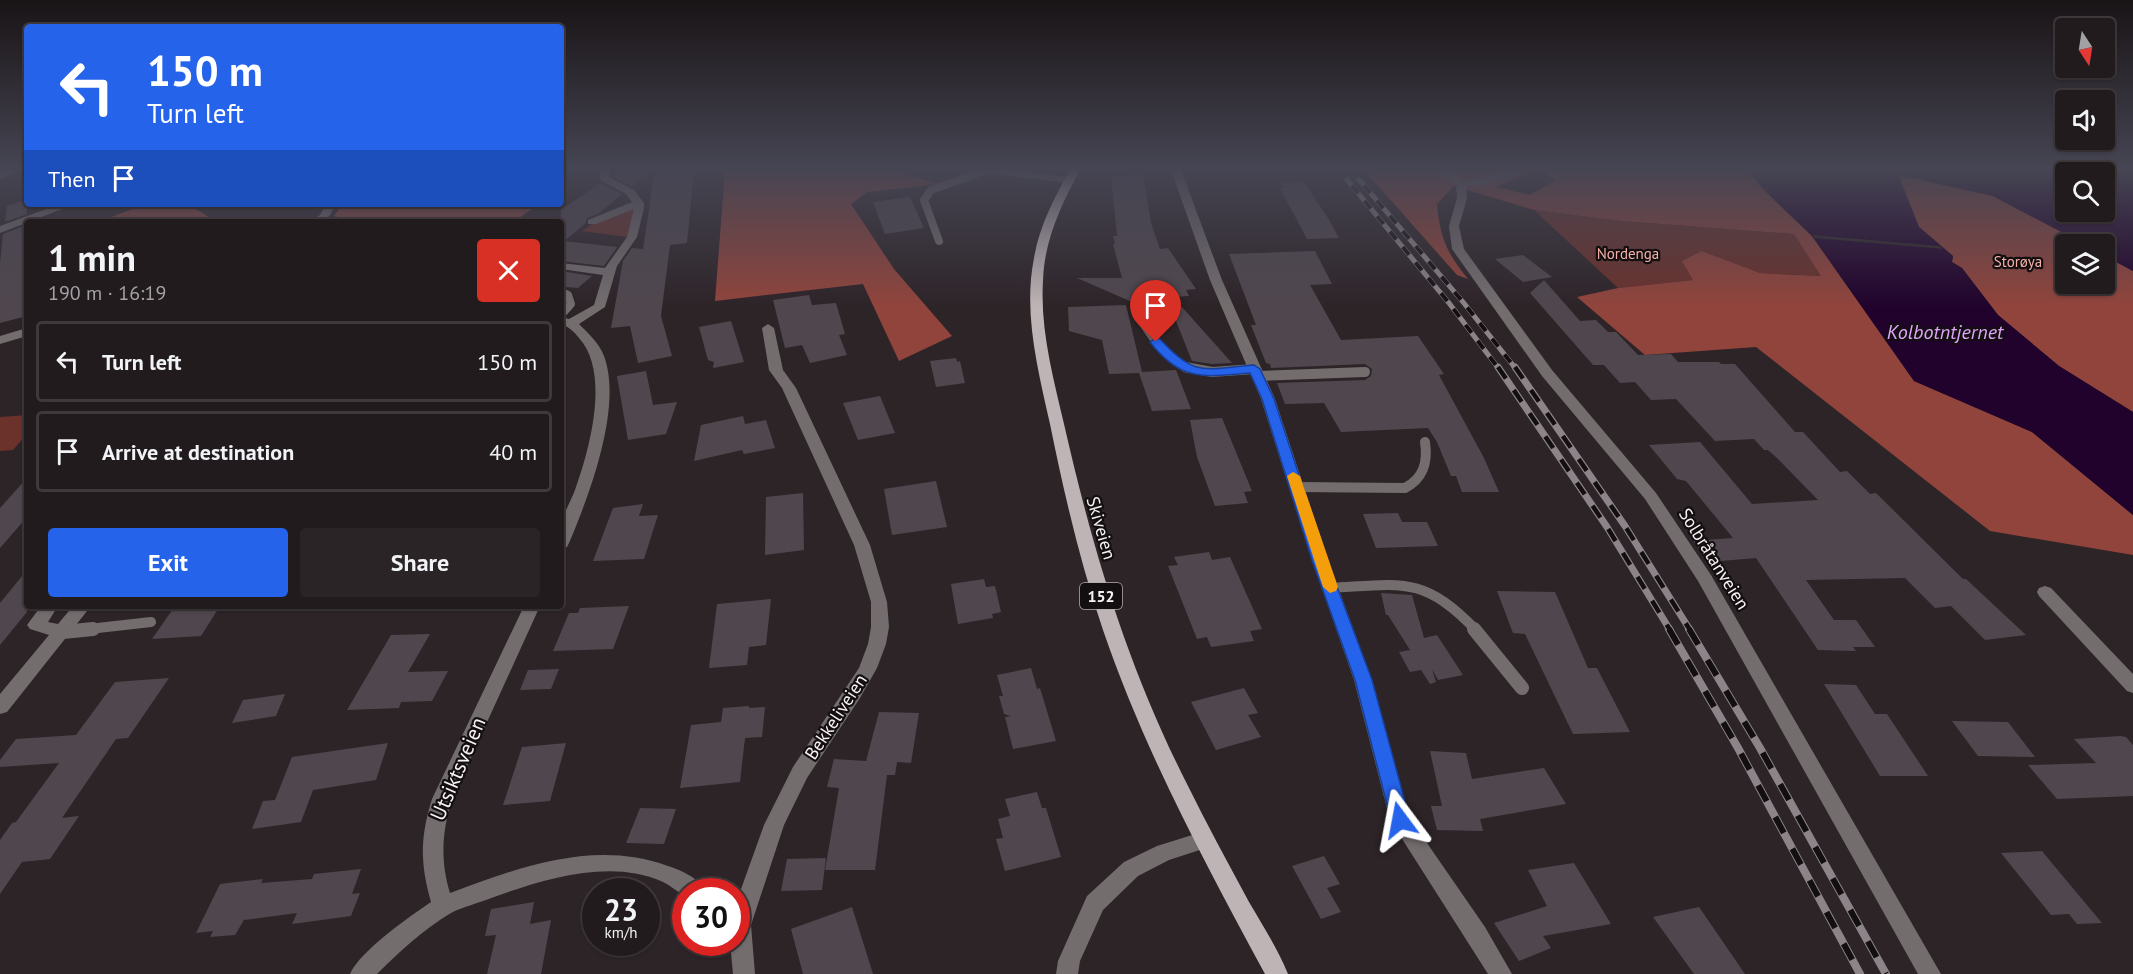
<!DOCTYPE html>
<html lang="en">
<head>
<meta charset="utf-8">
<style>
	:root { --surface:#221b1e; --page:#2a2427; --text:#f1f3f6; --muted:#a2a1a4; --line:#3f393c; --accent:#2563eb }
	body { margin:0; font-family:"PT Sans",sans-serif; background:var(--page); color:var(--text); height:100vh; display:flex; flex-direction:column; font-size:22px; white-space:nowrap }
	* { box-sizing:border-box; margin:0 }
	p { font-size:20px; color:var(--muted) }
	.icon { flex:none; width:33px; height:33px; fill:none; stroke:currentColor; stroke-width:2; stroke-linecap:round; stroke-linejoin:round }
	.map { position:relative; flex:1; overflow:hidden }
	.drawer { position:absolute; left:24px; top:219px; width:540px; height:390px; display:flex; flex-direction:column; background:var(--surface); border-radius:6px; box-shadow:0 2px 4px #0004,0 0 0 2px var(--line) }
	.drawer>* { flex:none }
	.guide { position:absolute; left:24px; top:24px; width:540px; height:183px; border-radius:6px; box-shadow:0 2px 4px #0004,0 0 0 2px var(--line); background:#2563eb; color:#fff; overflow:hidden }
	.needle { width:39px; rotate:168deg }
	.controls { position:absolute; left:2055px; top:18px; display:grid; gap:12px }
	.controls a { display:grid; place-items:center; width:60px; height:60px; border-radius:6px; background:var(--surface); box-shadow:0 2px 4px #0004,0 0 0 2px var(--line); font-size:30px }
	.speed { position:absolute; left:582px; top:878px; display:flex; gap:12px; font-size:30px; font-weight:700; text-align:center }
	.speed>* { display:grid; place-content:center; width:78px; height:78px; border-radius:50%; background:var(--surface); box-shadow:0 2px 4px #0004,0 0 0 2px var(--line); line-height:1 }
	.speed small { font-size:15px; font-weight:400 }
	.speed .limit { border:9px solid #d22; background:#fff; color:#111 }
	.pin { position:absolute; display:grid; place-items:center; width:51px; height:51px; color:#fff; margin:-62px -26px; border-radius:50% 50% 50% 0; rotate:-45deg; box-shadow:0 0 6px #0007 }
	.pin .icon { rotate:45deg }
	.me { position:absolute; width:66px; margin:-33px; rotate:347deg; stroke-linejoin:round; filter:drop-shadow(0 0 4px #0008) }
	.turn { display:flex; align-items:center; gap:21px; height:126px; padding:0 24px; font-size:27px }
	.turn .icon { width:78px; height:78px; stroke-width:2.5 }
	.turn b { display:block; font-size:42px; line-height:51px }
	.then { display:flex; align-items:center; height:57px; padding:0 24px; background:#0003; gap:12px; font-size:22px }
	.round { display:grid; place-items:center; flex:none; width:63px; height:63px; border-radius:6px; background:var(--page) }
	.headline { display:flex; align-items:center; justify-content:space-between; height:102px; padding:0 24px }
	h1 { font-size:36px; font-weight:600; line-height:45px }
	.button { display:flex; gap:12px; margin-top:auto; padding:12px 24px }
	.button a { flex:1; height:69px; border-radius:6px; background:var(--accent); color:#fff; font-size:24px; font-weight:600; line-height:69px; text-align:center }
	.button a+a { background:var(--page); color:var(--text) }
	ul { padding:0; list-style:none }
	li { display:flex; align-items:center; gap:18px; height:81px; margin:0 12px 9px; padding:0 12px; border:3px solid var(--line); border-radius:6px }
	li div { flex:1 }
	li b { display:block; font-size:22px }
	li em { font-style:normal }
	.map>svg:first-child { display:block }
</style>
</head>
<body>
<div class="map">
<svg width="2133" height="974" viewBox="0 0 2133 974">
	<rect width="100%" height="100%" fill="#2d2428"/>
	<g fill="#6b312b">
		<path d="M 632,207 L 635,209 L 627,237 L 582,231 L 594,223 Z"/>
		<path d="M 1534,210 L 1621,221 L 1794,234 L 1822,276 L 1760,273 L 1702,251 L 1693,280 L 1618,288 Z"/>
		<path d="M 27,415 L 27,434 L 13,450 L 0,451 L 0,417 Z"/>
	</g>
	<g fill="#91443c">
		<path d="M 725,170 L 891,170 L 939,184 L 867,192 L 851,204 L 894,269 L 952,336 L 899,361 L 863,284 L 715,301 Z"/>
		<path d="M 1364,170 L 1537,170 L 1496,187 L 1530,195 L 1556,180 L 1540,170 L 1748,170 L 1763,189 L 1812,236 L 1914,381 L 2032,432 L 2133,515 L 2133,555 L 1990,531 L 1756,347 L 1645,355 L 1577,297 L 1618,288 L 1693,280 L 1682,261 L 1702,251 L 1760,273 L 1821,276 L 1794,234 L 1621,221 L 1534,210 L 1454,186 L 1437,204 C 1440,238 1447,253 1468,279 L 1457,275 Z"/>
		<path d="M 1898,174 L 1993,196 L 2084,244 L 2066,244 L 2066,284 L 2104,284 L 2105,256 L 2133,271 L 2133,412 L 2059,366 L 1998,315 L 1962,268 L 1952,262 L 1953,256 L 1919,227 Z"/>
		<path d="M 146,204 C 173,204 189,201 211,219 L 202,222 L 98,222 Z"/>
		<path d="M 347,204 L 370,207 L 377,204 L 539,204 L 513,222 L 361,222 L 334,216 L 341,206 Z"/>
	</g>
	<path fill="#21022c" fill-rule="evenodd" d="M 1748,170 L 2133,170 L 2133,271 L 2105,256 L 2104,244 L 2084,244 L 1993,196 L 1898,175 L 1919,227 L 1953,256 L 1952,262 L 1962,268 L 1998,315 L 2059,366 L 2133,412 L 2133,515 L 2032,432 L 1914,381 L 1812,236 L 1763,189 ZM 2066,172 L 2104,172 L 2104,212 L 2066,212 Z"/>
	<path fill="#2d2428" d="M 1813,235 L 1940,246 L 1943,249 L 1815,238 Z"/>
	<g fill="#50474e">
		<path d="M 628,170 L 652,170 L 632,186 L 613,177 Z"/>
		<path d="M 655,170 L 694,170 L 687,243 L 670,245 L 661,316 L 672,356 L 638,363 L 630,326 L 611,328 L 623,261 L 632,248 L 643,249 Z"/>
		<path d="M 1143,175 L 1151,223 L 1160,249 L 1168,248 L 1196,289 L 1186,290 L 1189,296 L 1173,297 L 1232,363 L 1212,364 L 1192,361 L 1172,311 L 1155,312 L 1077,278 L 1122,278 L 1113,244 L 1115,244 L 1113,236 L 1117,236 L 1111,176 Z"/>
		<path d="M 1304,182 L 1328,218 L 1339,238 L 1307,239 L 1280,188 L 1283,188 L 1280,183 Z"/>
		<path d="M 600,183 L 622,194 L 598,214 L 587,218 L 586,223 L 564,241 L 617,247 L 604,266 L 561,261 L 561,210 Z"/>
		<path d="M 910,197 L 924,228 L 885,234 L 873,202 Z"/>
		<path d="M 27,199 L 27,214 L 5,222 L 7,206 Z"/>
		<path d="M 27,225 L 27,316 L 0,323 L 0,263 L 3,234 Z"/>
		<path d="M 1315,251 L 1332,284 L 1310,285 L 1341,340 L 1418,336 L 1444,374 L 1439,375 L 1484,458 L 1499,492 L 1462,492 L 1456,476 L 1451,476 L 1437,442 L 1428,428 L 1341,432 L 1324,403 L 1285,404 L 1277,383 L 1365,380 L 1371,376 L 1372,369 L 1365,364 L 1271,368 L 1270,364 L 1266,363 L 1251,325 L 1256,325 L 1229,254 Z"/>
		<path d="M 1523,255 L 1552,277 L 1523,282 L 1495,259 Z"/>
		<path d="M 561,271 L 592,276 L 578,288 L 566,287 L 561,286 Z"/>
		<path d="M 1544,280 L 1580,321 L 1596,320 L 1608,332 L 1616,332 L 1638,355 L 1671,354 L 1678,362 L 1719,362 L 1721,364 L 1735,364 L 1795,432 L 1803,432 L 1840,472 L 1847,471 L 1870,494 L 1876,493 L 1963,579 L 1966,579 L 2026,635 L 1985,640 L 1951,606 L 1935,608 L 1905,578 L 1806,580 L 1834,620 L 1856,620 L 1875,647 L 1853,647 L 1856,651 L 1818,650 L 1756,558 L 1709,562 L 1693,541 L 1733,538 L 1686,481 L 1677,479 L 1649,445 L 1700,442 L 1752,504 L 1818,500 L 1777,458 L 1768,450 L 1764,450 L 1754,439 L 1715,441 L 1676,399 L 1651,400 L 1635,382 L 1620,383 L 1604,365 L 1593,365 L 1530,293 Z"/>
		<path d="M 809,295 L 812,305 L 836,303 L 845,334 L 839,335 L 847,355 L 810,363 L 802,345 L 785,348 L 773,300 Z"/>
		<path d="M 1126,305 L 1142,372 L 1176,370 L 1191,409 L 1152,411 L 1139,373 L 1109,374 L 1102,340 L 1069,331 L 1068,307 Z"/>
		<path d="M 731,321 L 744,362 L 713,368 L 714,362 L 708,360 L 699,327 Z"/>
		<path d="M 956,358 L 957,362 L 960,361 L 965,383 L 936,387 L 930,361 Z"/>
		<path d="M 646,371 L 653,405 L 677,402 L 666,434 L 628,440 L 617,376 Z"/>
		<path d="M 880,396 L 895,433 L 858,440 L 843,403 Z"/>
		<path d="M 743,416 L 745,424 L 766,420 L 775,448 L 744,454 L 742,450 L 694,461 L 701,425 Z"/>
		<path d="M 1222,418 L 1252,491 L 1244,492 L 1248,503 L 1215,506 L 1197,457 L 1190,420 Z"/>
		<path d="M 27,478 L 27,517 L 0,548 L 0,508 Z"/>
		<path d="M 936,481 L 947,527 L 892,535 L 884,489 Z"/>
		<path d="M 803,493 L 804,550 L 765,555 L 766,497 Z"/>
		<path d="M 643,504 L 639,516 L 658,515 L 644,559 L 593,561 L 613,508 Z"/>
		<path d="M 1398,513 L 1402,522 L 1427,522 L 1438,546 L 1376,548 L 1363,514 Z"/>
		<path d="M 1209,552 L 1212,560 L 1230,557 L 1262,629 L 1250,631 L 1254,641 L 1211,647 L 1207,637 L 1197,639 L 1168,566 L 1178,565 L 1174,557 Z"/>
		<path d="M 27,570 L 27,612 L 0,645 L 0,603 Z"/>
		<path d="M 984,579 L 986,587 L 995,586 L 1001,612 L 992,614 L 993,618 L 958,624 L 951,584 Z"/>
		<path d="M 1497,591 L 1555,592 L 1588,668 L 1597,668 L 1630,732 L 1573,734 L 1525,634 L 1513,633 Z"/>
		<path d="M 1381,593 L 1412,595 L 1424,638 L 1437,635 L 1463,675 L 1438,680 L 1432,669 L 1436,682 L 1430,684 L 1421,670 L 1410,672 L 1399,652 L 1410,650 L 1388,615 L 1386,615 Z"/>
		<path d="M 771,599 L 766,645 L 749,647 L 747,665 L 709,668 L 717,604 Z"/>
		<path d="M 175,606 L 220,606 L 201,636 L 152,639 Z"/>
		<path d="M 629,606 L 613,649 L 553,651 L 569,613 L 578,613 L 580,608 Z"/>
		<path d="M 430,634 L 408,672 L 448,671 L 432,701 L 401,702 L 399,708 L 347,710 L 391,635 Z"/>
		<path d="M 1031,668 L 1037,689 L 1040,688 L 1056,741 L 1013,749 L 1005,717 L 1011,716 L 1004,714 L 999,696 L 1003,696 L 997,675 Z"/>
		<path d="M 559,669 L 551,689 L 520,690 L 528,670 Z"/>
		<path d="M 169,678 L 128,738 L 116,739 L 62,818 L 79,816 L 50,859 L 22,862 L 0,894 L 0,840 L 12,823 L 16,822 L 59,763 L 0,767 L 0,760 L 16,739 L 76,735 L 115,682 Z"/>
		<path d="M 1824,684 L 1856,685 L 1875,714 L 1887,714 L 1928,776 L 1880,776 Z"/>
		<path d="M 1244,688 L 1258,713 L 1248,715 L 1261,737 L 1216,750 L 1191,702 Z"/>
		<path d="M 285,694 L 276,716 L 232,723 L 243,700 Z"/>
		<path d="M 749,706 L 749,708 L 765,707 L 762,737 L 745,738 L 740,782 L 680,788 L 691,725 L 721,722 L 723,708 Z"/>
		<path d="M 879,712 L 919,713 L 911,763 L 897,762 L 895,775 L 887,775 L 875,870 L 825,870 L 839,788 L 827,787 L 834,759 L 866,761 Z"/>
		<path d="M 1952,721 L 2008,722 L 2035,757 L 1978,756 Z"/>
		<path d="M 2120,736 L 2126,737 L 2133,745 L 2133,796 L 2057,799 L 2028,765 L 2096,763 L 2074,739 Z"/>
		<path d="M 388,743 L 376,780 L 313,790 L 301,822 L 252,829 L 263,801 L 275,800 L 292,757 Z"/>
		<path d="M 566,743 L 550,801 L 503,805 L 522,747 Z"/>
		<path d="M 1430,751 L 1466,753 L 1472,779 L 1544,768 L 1566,804 L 1480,819 L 1483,831 L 1437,830 L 1431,806 L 1442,806 Z"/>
		<path d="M 1037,792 L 1042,808 L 1046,808 L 1061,857 L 1005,871 L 996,839 L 1003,838 L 998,819 L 1010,816 L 1005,799 Z"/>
		<path d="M 640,808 L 676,809 L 664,844 L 626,843 Z"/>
		<path d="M 2042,851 L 2051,862 L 2102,923 L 2077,924 L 2069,914 L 2051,915 L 2001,853 Z"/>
		<path d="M 1324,856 L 1340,884 L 1327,888 L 1341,912 L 1321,919 L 1292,866 Z"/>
		<path d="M 826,858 L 822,890 L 781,891 L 787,859 Z"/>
		<path d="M 1574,863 L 1611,924 L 1543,936 L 1551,948 L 1519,961 L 1494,923 L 1547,906 L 1528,870 Z"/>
		<path d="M 361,869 L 352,894 L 360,893 L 351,916 L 292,924 L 297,913 L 244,920 L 235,935 L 210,937 L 213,931 L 196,933 L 220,884 L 263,879 L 261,883 L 312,879 L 314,874 Z"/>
		<path d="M 534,902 L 530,924 L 551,920 L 541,974 L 487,974 L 496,935 L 485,936 L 491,909 Z"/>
		<path d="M 852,907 L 873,974 L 803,974 L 791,929 Z"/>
		<path d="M 1699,907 L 1745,974 L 1694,974 L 1653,917 Z"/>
	</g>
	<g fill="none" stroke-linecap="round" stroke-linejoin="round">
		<g stroke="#736d6e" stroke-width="8">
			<path d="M 939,241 L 924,200 L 931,190 L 984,171"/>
			<path d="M 561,292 L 568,295 L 571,304 L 561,315"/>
			<path d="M 1140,319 C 1153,338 1166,360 1188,369"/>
		</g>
		<g stroke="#736d6e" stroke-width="10">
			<path d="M 1185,367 L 1212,372 L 1254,369"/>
			<path d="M 1257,376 L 1365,372"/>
			<path d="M 1297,487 L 1405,488 C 1424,478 1428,462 1425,442"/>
			<path d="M 1331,588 C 1401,584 1423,575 1476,630"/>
			<path d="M 80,630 L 151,622"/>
		</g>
		<g stroke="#736d6e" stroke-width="14">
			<path d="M 1474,629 L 1522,688"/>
			<path d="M 63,632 L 93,629"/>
		</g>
		<g fill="#736d6e" fill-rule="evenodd">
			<path d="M 6,170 L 21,170 L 0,179 L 0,173 Z"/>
			<path d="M 600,170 L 610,170 L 609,177 L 634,190 L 644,203 L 644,208 L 637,237 L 617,266 L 605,307 L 579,324 C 588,333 599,343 604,356 C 623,407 589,496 569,543 L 567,547 L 561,548 C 561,541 560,532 561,525 C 563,514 571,501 575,490 C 589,451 611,373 579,338 C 574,332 569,326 561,325 L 561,317 L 569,319 L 594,305 L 603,275 L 561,269 L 561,263 L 605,268 L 627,237 L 634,209 L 596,224 L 588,224 L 588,220 L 632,202 L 626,194 L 600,180 Z"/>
			<path d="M 979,170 L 1013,170 L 1069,177 L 1074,180 L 1069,183 L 984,173 Z"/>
			<path d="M 1171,170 L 1181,170 L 1222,280 L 1275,399 L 1328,560 L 1372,680 L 1409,817 L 1485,927 L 1512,974 L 1488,974 L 1390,820 L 1354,680 L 1312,560 L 1261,399 L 1210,280 Z"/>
			<path d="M 1437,170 L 1449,170 L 1463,182 C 1484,178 1504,170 1525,170 L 1501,181 L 1466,187 L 1467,198 L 1459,226 L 1464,249 L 1552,370 L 1656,493 L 1711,575 L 1941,974 L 1918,974 L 1698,581 L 1645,499 L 1542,376 L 1452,249 L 1449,226 L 1457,198 L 1456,186 Z"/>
			<path d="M 60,204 L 75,204 L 0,233 L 0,226 Z"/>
			<path d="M 326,204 L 336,204 C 329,218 327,222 311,222 L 320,215 Z"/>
			<path d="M 768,324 L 774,328 L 783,370 L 796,388 L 870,545 L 887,602 L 889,627 L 886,644 L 877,668 L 860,698 L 807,778 L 784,825 L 751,925 L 755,974 L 733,974 L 730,942 L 736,942 L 736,903 L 764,825 L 793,767 L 859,668 L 868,644 L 871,627 L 871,602 L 854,545 L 782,388 L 769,370 L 762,328 Z"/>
			<path d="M 27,328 L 27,336 L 0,344 L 0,336 Z"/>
			<path d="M 2045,586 L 2051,588 L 2133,674 L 2133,693 L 2127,691 L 2039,596 L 2037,592 L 2039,588 Z"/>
			<path d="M 41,606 L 58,606 L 48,622 L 58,624 L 73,606 L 91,606 L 7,712 L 0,714 L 0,694 L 49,635 L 30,629 L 27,625 Z"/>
			<path d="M 524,606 L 540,606 L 452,799 C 442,832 440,860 450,893 C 520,867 594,839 668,866 C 681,870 699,878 705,891 L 686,891 L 686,897 C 678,892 671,886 663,882 C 611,858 544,879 494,897 C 480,903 464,906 451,913 C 424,929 399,952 377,974 L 350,974 C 360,951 409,917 431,902 C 420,863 420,838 432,799 Z"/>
			<path d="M 1205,831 L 1212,834 L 1215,840 L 1212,846 L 1169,860 L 1138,876 L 1103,910 L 1080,961 L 1078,974 L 1056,974 L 1058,961 L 1087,896 L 1124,862 L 1157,846 Z"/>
		</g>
		<path fill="#bfb4b5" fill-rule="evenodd" d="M 1070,170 L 1080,170 C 1061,205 1044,241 1043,281 C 1040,329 1053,377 1064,424 C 1093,551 1127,665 1186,782 C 1206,823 1228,863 1249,902 C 1263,926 1278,949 1288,974 L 1265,974 C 1205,863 1144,750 1103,630 C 1080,562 1064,493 1050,424 C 1038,370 1023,313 1034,258 C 1039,227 1054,198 1070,170 Z"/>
		<g stroke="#8c8488" stroke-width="5">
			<g id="rail-far2">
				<path d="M 1339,170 L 1449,303 L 1499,369"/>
				<path d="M 1351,170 L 1463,302 L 1516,369"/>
			</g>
		</g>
		<g stroke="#8c8488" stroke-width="7">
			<g id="rail-far1">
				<path d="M 1498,367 L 1607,527 L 1670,630"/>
				<path d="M 1515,367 L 1625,526 L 1690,630"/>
			</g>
		</g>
		<g stroke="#8c8488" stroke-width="8">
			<g id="rail">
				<path d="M 1669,629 L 1738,748 L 1860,974"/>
				<path d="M 1689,629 L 1760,748 L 1886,974"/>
			</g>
		</g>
		<use href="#rail-far2" stroke="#130f11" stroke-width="4" stroke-dasharray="10" stroke-linecap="butt"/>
		<use href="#rail-far1" stroke="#130f11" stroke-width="4.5" stroke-dasharray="14" stroke-linecap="butt"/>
		<use href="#rail" stroke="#130f11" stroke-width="6" stroke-dasharray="18" stroke-linecap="butt"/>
	</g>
	<linearGradient id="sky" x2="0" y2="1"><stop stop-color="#191416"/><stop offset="0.55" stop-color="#464553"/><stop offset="1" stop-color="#464553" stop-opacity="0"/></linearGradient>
	<rect width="2133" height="307" fill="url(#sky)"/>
	<path fill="#2563eb" stroke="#184099" stroke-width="1.5" d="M 1156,338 L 1160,339 C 1195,378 1205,369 1254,365 L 1260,369 L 1274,399 L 1327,560 L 1372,680 L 1410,820 L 1407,826 L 1400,828 L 1394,826 L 1391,820 L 1355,680 L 1312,560 L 1262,399 L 1250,373 C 1204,377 1181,382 1150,342 Z"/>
	<path fill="#f59e0b" d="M 1293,472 L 1300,476 L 1338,587 L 1336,591 L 1330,593 L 1323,587 L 1287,476 Z"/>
	<g text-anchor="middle" stroke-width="4.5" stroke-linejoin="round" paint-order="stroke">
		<g font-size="15" fill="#f6b1a8" stroke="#130f11">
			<text x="1628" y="259">Nordenga</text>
			<text x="2018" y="267">Storøya</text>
		</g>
		<rect fill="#130f11" stroke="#b3adb0" stroke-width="1.5" x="1080" y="583" width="42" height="26" rx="4.5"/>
		<g font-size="16" font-weight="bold" fill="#f8f1f4">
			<text x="1101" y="602">152</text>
		</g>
		<g font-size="18" fill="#f8f1f4" stroke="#130f11">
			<text transform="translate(1101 528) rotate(74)" y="6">Skiveien</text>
			<text transform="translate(1714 559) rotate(58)" y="6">Solbråtanveien</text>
			<text transform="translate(836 717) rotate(-57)" y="6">Bekkeliveien</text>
		</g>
		<g font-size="20" font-style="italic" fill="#dfa3fb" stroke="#130f11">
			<text x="1945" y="339">Kolbotntjernet</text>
		</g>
		<g font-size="21" fill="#f8f1f4" stroke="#130f11">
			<text transform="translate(458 769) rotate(-67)" y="7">Utsiktsveien</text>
		</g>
	</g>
</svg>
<div class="controls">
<a><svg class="needle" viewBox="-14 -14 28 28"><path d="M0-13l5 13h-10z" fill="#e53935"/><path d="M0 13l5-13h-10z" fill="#a2a1a4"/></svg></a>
<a><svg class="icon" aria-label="sound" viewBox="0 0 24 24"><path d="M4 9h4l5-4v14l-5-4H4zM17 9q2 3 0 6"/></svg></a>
<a><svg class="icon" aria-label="search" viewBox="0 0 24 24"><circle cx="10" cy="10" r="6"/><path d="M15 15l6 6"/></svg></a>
<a><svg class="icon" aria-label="layers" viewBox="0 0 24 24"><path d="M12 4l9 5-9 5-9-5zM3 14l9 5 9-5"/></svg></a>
</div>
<div class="speed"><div>23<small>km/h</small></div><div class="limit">30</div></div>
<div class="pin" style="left:1156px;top:342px;background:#d93025"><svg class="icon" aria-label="arrive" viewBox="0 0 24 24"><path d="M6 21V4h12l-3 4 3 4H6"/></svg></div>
<svg class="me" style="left:1400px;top:820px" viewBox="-20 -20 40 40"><path d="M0-17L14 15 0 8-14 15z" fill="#2563eb" stroke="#fff" stroke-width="4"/></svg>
<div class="guide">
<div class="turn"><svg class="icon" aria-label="left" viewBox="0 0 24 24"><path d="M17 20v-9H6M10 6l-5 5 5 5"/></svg><div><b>150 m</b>Turn left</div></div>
<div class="then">Then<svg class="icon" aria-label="arrive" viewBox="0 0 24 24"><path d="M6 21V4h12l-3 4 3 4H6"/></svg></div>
</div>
<section class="drawer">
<div class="headline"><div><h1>1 min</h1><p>190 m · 16:19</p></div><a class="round" style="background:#d93025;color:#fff"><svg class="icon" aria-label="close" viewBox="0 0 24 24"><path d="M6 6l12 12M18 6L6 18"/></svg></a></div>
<ul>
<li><svg class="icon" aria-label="left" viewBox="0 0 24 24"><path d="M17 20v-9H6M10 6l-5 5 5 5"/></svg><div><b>Turn left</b></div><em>150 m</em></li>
<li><svg class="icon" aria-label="arrive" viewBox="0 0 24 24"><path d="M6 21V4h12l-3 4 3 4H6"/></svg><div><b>Arrive at destination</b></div><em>40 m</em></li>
</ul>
<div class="button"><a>Exit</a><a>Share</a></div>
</section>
</div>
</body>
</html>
